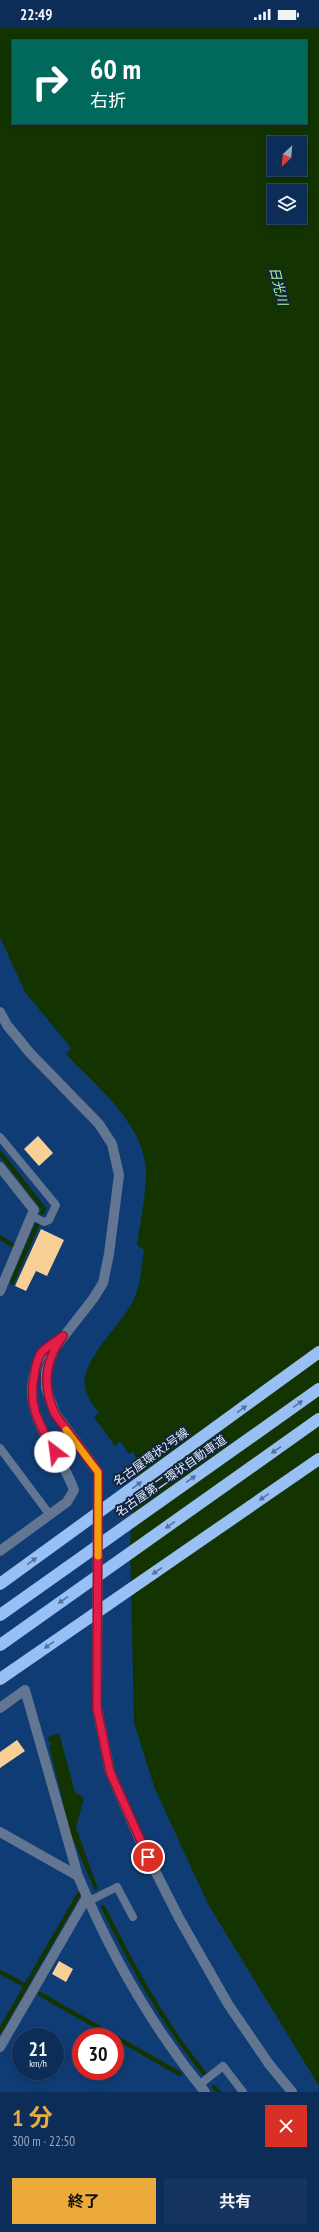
<!DOCTYPE html>
<html lang="ja">
<head>
<meta charset="utf-8">
<style>
	:root { --surface:#0c2d58; --page:#15355e; --text:#f1f3f6; --muted:#9aa8ba; --line:#2c496e; --accent:#ebaa39 }
	body { margin:0; font-family:"PT Sans Narrow","Noto Sans JP",sans-serif; background:var(--page); color:var(--text); height:100vh; display:flex; flex-direction:column; font-size:15px; white-space:nowrap }
	* { box-sizing:border-box; margin:0 }
	p { font-size:13px; color:var(--muted) }
	.icon { flex:none; width:22px; height:22px; fill:none; stroke:currentColor; stroke-width:2; stroke-linecap:round; stroke-linejoin:round }
	.map { position:relative; height:2064px; overflow:hidden }
	.panel { display:flex; flex-direction:column; background:var(--surface); flex:1 }
	.panel>* { flex:none }
	.top-card { position:absolute; left:12px; top:12px; width:295px; height:84px; border-radius:0px; box-shadow:0 2px 10px #0003,0 0 0 1px var(--line); background:#00695c; color:#fff; overflow:hidden }
	.needle { width:26px; rotate:206deg }
	.fabs { position:absolute; left:267px; top:108px; display:grid; gap:8px }
	.fabs a { display:grid; place-items:center; width:40px; height:40px; border-radius:0px; background:var(--surface); box-shadow:0 2px 10px #0003,0 0 0 1px var(--line); font-size:20px }
	.speed { position:absolute; left:12px; top:2000px; display:flex; gap:8px; font-size:20px; font-weight:700; text-align:center }
	.speed>* { display:grid; place-content:center; width:52px; height:52px; border-radius:50%; background:var(--surface); box-shadow:0 2px 10px #0003,0 0 0 1px var(--line); line-height:1 }
	.speed small { font-size:10px; font-weight:400 }
	.speed .limit { border:6px solid #d22; background:#fff; color:#111 }
	.pin { position:absolute; display:grid; place-items:center; width:34px; height:34px; color:#fff; margin:-17px; border:2px solid #fff; border-radius:50%; box-shadow:0 1px 4px #0007 }
	.me { position:absolute; width:44px; margin:-22px; rotate:330deg; stroke-linejoin:round; filter:drop-shadow(0 0 3px #0008) }
	.turn { display:flex; align-items:center; gap:14px; height:84px; padding:0 12px; font-size:18px }
	.turn .icon { width:52px; height:52px; stroke-width:2.5 }
	.turn b { display:block; font-size:28px; line-height:34px }
	.round { display:grid; place-items:center; flex:none; width:42px; height:42px; border-radius:0px; background:var(--page) }
	.summary { display:flex; align-items:center; justify-content:space-between; height:68px; padding:0 12px }
	h1 { font-size:24px; font-weight:700; line-height:30px; color:var(--accent) }
	.cta { display:flex; gap:8px; margin-top:auto; padding:8px 12px }
	.cta a { flex:1; height:46px; border-radius:0px; background:var(--accent); color:#111; font-size:16px; font-weight:700; line-height:46px; text-align:center }
	.cta a+a { background:var(--page); color:var(--text) }
	.status { display:flex; justify-content:space-between; align-items:center; height:28px; padding:0 20px; background:var(--surface); direction:ltr }
	.status svg { height:11px; fill:currentColor }
	.map>svg:first-child { display:block }
</style>
</head>
<body>
<div class="status"><b>22:49</b><svg viewBox="0 0 49 12"><path d="M0 12V9h3v3zM5 12V6h3v6zM10 12V3h3v9zM15 12V0h3v12zM26 1h20v11H26zM47 4h2v5h-2z"/></svg></div>
<div class="map">
<svg width="319" height="2064" viewBox="0 0 319 2064">
	<rect width="100%" height="100%" fill="#103c75"/>
	<g fill="#133401" fill-rule="evenodd">
		<path d="M 0,0 L 319,0 L 319,2058 L 208,1876 L 155,1761 L 134,1695 L 130,1516 L 136,1430 L 133,1423 L 129,1426 L 120,1413 L 115,1418 L 94,1389 L 99,1385 C 91,1375 82,1362 85,1349 C 91,1322 120,1298 133,1273 C 141,1258 141,1239 144,1222 L 137,1217 C 140,1196 147,1161 146,1141 C 142,1094 97,1059 66,1026 L 71,1020 L 25,964 L 0,909 ZM 13,13 L 306,13 L 306,95 L 13,95 ZM 274,115 L 300,115 L 300,141 L 274,141 ZM 274,163 L 300,163 L 300,189 L 274,189 Z"/>
		<path d="M 59,1705 L 75,1764 L 84,1770 L 76,1799 L 98,1861 L 95,1863 L 71,1807 L 49,1717 L 52,1717 L 47,1710 Z"/>
	</g>
	<g fill="none" stroke-linecap="round" stroke-linejoin="round">
		<g stroke="#133401" stroke-width="4.5">
			<path d="M 0,1125 L 44,1181 L 42,1185"/>
			<path d="M 0,1209 L 12,1217"/>
			<path d="M 12,1254 L 37,1197"/>
			<path d="M 103,1879 C 132,1937 163,1995 204,2045"/>
			<path d="M 0,1944 L 26,1958"/>
			<path d="M 40,1966 L 115,2009"/>
			<path d="M 0,2003 L 79,1866"/>
			<path d="M 115,2009 L 180,2046"/>
			<path d="M 214,2059 L 219,2064"/>
		</g>
	</g>
	<g fill="#f8d095">
		<path d="M 38,1108 L 53,1125 L 39,1138 L 24,1121 Z"/>
		<path d="M 41,1201 L 64,1212 L 47,1248 L 36,1243 L 26,1263 L 15,1258 Z"/>
		<path d="M 17,1712 L 25,1723 L 0,1740 L 0,1724 Z"/>
		<path d="M 59,1933 L 73,1941 L 66,1954 L 52,1946 Z"/>
	</g>
	<g fill="none" stroke-linecap="round" stroke-linejoin="round">
		<g stroke="#627591" stroke-width="8">
			<path d="M 0,1109 L 56,1177 L 49,1192 L 44,1194 L 32,1188"/>
			<path d="M 0,1420 L 50,1487"/>
			<path d="M 89,1873 L 117,1859 L 133,1889"/>
			<path d="M 199,2057 L 223,2038 L 243,2064"/>
		</g>
		<g stroke="#627591" stroke-width="10">
			<path d="M 0,984 L 7,997 L 30,1025 L 99,1096 L 112,1116 L 119,1147 L 109,1226 L 103,1255 L 93,1271 L 54,1321 L 46,1344 L 46,1360 L 55,1385 L 98,1444 L 97,1680 L 110,1744 L 142,1817 L 179,1890 L 228,1976 L 269,2036 L 292,2064"/>
			<path d="M 0,1139 L 34,1182 L 0,1263"/>
			<path d="M 0,1523 L 67,1474 L 74,1462 C 61,1425 26,1394 33,1352 C 37,1331 39,1327 56,1314"/>
			<path d="M 0,1680 L 25,1662 L 78,1848 C 110,1925 153,2000 205,2064"/>
			<path d="M 0,1804 L 78,1848"/>
			<path d="M 0,2019 L 87,1869"/>
		</g>
		<g stroke="#99c0f5" stroke-width="12">
			<path d="M 0,1556 L 319,1324"/>
			<path d="M 0,1587 L 319,1361"/>
			<path d="M 0,1617 L 319,1391"/>
			<path d="M 0,1651 L 319,1431"/>
		</g>
	</g>
	<defs><path id="oneway-solid" d="M-6-.8H1V-3.2L6.5 0L1 3.2V.8H-6Z"/></defs>
	<g fill="#56729a">
		<use href="#oneway-solid" transform="translate(298 1376) rotate(-35)"/>
		<use href="#oneway-solid" transform="translate(242 1381) rotate(-36)"/>
		<use href="#oneway-solid" transform="translate(276 1422) rotate(145)"/>
		<use href="#oneway-solid" transform="translate(191 1451) rotate(-35)"/>
		<use href="#oneway-solid" transform="translate(137 1457) rotate(-36)"/>
		<use href="#oneway-solid" transform="translate(264 1469) rotate(146)"/>
		<use href="#oneway-solid" transform="translate(170 1497) rotate(145)"/>
		<use href="#oneway-solid" transform="translate(32 1533) rotate(-36)"/>
		<use href="#oneway-solid" transform="translate(157 1543) rotate(146)"/>
		<use href="#oneway-solid" transform="translate(63 1572) rotate(145)"/>
		<use href="#oneway-solid" transform="translate(49 1617) rotate(145)"/>
	</g>
	<g fill="none" stroke-linecap="round" stroke-linejoin="round">
		<g stroke="#92132f" stroke-width="10">
			<path id="route" d="M 55,1424 C 40,1397 28,1380 34,1349 C 35,1342 37,1331 41,1325 C 46,1319 57,1313 63,1308 C 45,1332 42,1358 55,1386 L 98,1444 L 97,1680 L 110,1744 L 148,1829"/>
		</g>
		<use href="#route" stroke="#e11d48" stroke-width="7"/>
		<path stroke="#f59e0b" stroke-width="7" d="M 66,1402 L 98,1444 L 98,1528"/>
	</g>
	<g text-anchor="middle" stroke-width="4" stroke-linejoin="round" paint-order="stroke">
		<g font-size="12" fill="#e2ecfa" stroke="#12253e">
			<text transform="translate(151 1429) rotate(-36)" y="4">名古屋環状2号線</text>
			<text transform="translate(171 1448) rotate(-35)" y="4">名古屋第二環状自動車道</text>
		</g>
		<g font-size="13" font-style="italic" fill="#acfe87" stroke="#12253e">
			<text transform="translate(279 258) rotate(76)" y="5">日光川</text>
		</g>
	</g>
</svg>
<div class="fabs">
<a><svg class="needle" viewBox="-14 -14 28 28"><path d="M0-13l5 13h-10z" fill="#e53935"/><path d="M0 13l5-13h-10z" fill="#9aa8ba"/></svg></a>
<a><svg class="icon" aria-label="layers" viewBox="0 0 24 24"><path d="M12 4l9 5-9 5-9-5zM3 14l9 5 9-5"/></svg></a>
</div>
<div class="speed"><div>21<small>km/h</small></div><div class="limit">30</div></div>
<div class="pin" style="left:148px;top:1829px;background:#d93025"><svg class="icon" aria-label="arrive" viewBox="0 0 24 24"><path d="M6 21V4h12l-3 4 3 4H6"/></svg></div>
<svg class="me" style="left:55px;top:1424px" viewBox="-20 -20 40 40"><circle r="19" fill="#fff"/><path d="M0-13L10 11 0 6-10 11z" fill="#e11d48"/></svg>
<div class="top-card">
<div class="turn"><svg class="icon" aria-label="right" viewBox="0 0 24 24"><path d="M7 20v-9h11M14 6l5 5-5 5"/></svg><div><b>60 m</b>右折</div></div>
</div>
</div>
<section class="panel">
<div class="summary"><div><h1>1 分</h1><p>300 m · 22:50</p></div><a class="round" style="background:#d93025;color:#fff"><svg class="icon" aria-label="close" viewBox="0 0 24 24"><path d="M6 6l12 12M18 6L6 18"/></svg></a></div>
<div class="cta"><a>終了</a><a>共有</a></div>
</section>
</body>
</html>
